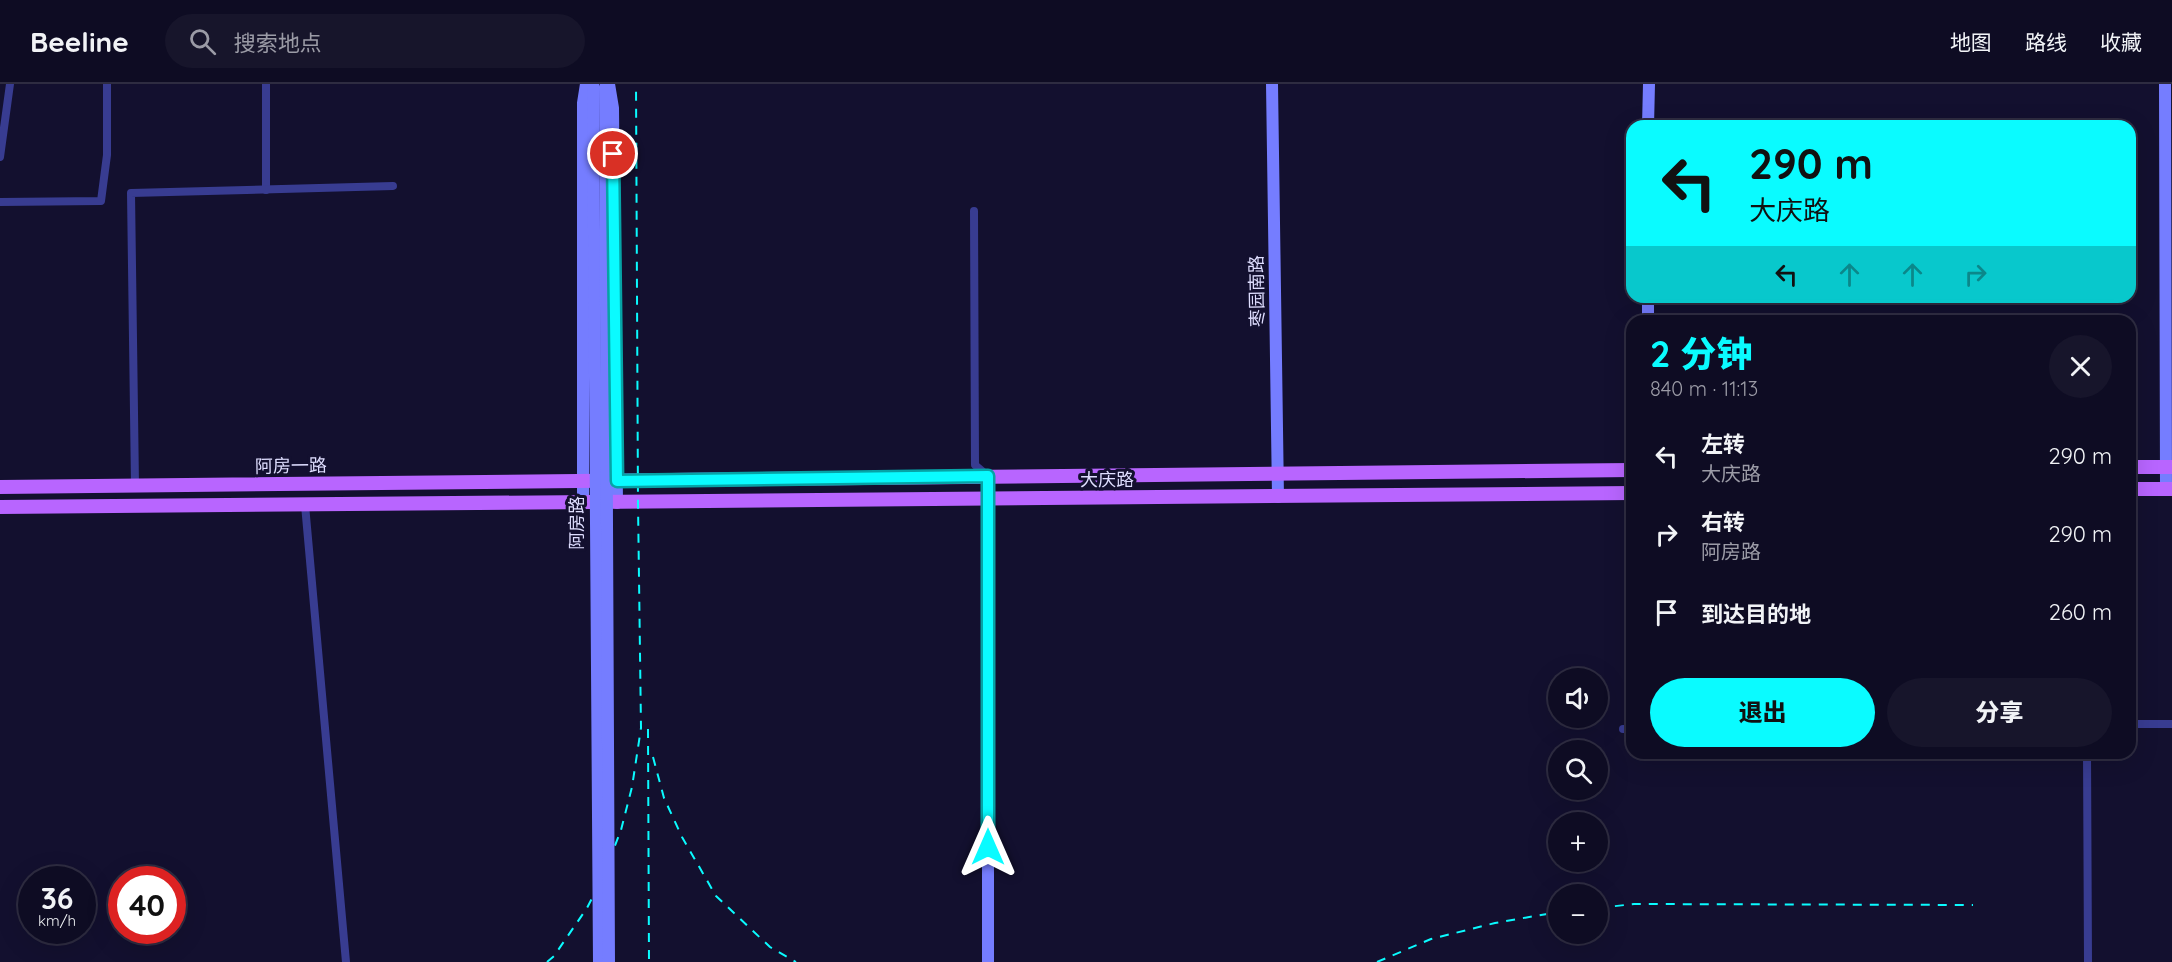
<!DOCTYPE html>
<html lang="zh">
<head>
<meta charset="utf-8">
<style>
	:root { --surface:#0e0c23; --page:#17152b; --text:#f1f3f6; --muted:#9b9ba6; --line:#2e2c41; --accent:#0afbff }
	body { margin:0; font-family:Quicksand,"Noto Sans SC",sans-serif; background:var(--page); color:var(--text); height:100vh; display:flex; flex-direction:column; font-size:22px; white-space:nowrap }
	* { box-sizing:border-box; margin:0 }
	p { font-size:20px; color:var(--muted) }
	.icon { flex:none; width:33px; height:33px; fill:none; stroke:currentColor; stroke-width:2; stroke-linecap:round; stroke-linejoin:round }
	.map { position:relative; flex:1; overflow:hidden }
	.panel { position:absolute; left:1626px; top:231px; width:510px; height:444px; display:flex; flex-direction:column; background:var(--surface); border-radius:18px; box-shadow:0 6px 24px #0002,0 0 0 2px var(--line) }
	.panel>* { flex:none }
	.top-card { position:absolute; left:1626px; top:36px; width:510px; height:183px; border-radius:18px; box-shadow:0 6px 24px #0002,0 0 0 2px var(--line); background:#0afbff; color:#111; overflow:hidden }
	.buttons { position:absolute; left:1548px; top:584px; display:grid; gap:12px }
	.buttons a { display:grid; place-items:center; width:60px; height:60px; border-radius:50%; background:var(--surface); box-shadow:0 6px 24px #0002,0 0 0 2px var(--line); font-size:30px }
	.speed { position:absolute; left:18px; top:782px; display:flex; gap:12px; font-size:30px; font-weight:700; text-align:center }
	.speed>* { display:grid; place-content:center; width:78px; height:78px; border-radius:50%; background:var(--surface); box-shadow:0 6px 24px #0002,0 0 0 2px var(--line); line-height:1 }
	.speed small { font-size:15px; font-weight:400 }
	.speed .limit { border:9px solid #d22; background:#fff; color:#111 }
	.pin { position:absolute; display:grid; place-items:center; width:51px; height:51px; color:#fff; margin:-26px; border:3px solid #fff; border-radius:50%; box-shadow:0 2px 6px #0007 }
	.me { position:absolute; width:66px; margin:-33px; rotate:0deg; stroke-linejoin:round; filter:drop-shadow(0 0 4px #0008) }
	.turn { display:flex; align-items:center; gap:21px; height:126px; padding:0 24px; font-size:27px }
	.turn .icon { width:78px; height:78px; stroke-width:2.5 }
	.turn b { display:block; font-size:42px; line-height:51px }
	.lanes { display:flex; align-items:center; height:57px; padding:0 24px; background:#0003; justify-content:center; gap:30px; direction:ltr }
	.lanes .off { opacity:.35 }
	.round { display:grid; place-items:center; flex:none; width:63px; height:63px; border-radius:32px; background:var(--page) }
	.headline { display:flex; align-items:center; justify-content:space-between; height:102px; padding:0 24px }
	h1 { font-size:36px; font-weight:800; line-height:45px; color:var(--accent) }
	.action { display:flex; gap:12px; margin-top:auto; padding:12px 24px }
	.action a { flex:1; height:69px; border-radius:36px; background:var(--accent); color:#111; font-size:24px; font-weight:800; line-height:69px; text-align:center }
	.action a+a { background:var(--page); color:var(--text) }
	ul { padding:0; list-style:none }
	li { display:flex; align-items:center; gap:18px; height:78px; padding:0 24px }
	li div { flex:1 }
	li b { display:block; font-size:22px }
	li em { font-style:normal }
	header { display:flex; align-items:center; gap:36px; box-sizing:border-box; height:84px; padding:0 30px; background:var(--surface); border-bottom:2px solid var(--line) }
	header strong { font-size:28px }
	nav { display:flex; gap:33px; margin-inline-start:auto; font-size:21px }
	.search { width:420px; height:54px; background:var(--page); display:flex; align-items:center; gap:15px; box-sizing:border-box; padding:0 21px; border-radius:33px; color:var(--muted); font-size:22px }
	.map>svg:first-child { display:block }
</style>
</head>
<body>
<header>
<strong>Beeline</strong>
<div class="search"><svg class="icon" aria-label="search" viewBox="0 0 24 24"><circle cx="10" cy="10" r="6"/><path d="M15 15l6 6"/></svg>搜索地点</div>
<nav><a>地图</a><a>路线</a><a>收藏</a></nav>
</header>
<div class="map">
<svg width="2172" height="878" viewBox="0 0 2172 878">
	<rect width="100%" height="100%" fill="#13102f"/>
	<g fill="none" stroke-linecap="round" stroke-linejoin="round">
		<g stroke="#383c91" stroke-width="8">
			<path d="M 0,73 L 10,0"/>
			<path d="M 266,106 L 266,0"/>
			<path d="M 0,118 L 101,117 L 107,71 L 107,0"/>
			<path d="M 974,127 L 975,381 L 988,392"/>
			<path d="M 135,401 L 131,109 L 393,102"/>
			<path d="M 305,421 L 346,878"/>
			<path d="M 2130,640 L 2172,640"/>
			<path d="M 1623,645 L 1632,645"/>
			<path d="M 2087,669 L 2088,878"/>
		</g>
		<g stroke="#757dff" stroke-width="12">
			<path d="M 609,0 L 613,24 L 617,419"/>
			<path d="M 1272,0 L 1278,413"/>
			<path d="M 2165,0 L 2166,405"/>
			<path d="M 1648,42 L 1649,0"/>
			<path d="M 1648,237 L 1648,213"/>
			<path d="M 988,392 L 988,878"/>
			<path d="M 583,419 L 583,19 L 586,0"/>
		</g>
		<g stroke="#b865ff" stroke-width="14">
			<path d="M 2130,383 L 2172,383"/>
			<path d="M 0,403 L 1632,386"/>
			<path d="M 2130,405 L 2172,405"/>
			<path d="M 0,423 L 1632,409"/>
		</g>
		<g stroke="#0afbff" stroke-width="2" stroke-dasharray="9 8" stroke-linecap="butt">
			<path d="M 648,645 L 649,878"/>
			<path d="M 653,673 L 664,714 L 682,753 L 716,812 L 770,863 L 796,878"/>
			<path d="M 1598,824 L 1634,820 L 1973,821"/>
			<path d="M 547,878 L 554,872 L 587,824 L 602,795 L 621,746 L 632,703 L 641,644 L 638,419 L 636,0"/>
			<path d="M 1377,878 L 1431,855 L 1495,839 L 1558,828"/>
		</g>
		<g stroke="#757dff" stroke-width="12">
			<path d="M 593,0 L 599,878"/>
			<path d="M 605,3 L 609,878"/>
		</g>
	</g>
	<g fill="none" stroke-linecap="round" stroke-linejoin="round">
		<g stroke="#06a3a6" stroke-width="15">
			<path id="route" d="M 613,70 L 617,397 L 988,392 L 988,763"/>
		</g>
		<use href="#route" stroke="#0afbff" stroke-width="10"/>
	</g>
	<g text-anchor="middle" stroke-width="6" stroke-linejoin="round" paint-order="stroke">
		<g font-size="18" fill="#dfdeff" stroke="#13102f">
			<text transform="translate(1257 207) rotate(-91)" y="6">枣园南路</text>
			<text transform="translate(291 382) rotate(-1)" y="6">阿房一路</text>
			<text x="1107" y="402">大庆路</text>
			<text transform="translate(577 439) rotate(-90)" y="6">阿房路</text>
		</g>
	</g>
</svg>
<div class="buttons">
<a><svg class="icon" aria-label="sound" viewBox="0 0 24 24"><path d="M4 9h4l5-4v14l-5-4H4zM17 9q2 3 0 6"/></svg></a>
<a><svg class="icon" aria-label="search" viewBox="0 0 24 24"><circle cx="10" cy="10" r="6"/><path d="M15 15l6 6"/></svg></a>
<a>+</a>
<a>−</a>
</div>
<div class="speed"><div>36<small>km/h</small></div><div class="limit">40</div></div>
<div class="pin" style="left:613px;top:70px;background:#d93025"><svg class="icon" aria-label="arrive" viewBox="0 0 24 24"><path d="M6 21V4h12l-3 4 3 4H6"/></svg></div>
<svg class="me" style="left:988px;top:763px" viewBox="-20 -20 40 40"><path d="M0-17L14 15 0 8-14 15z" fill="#0afbff" stroke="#fff" stroke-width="4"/></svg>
<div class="top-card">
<div class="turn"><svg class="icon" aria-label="left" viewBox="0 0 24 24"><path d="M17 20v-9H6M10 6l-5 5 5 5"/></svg><div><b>290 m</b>大庆路</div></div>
<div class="lanes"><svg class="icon" aria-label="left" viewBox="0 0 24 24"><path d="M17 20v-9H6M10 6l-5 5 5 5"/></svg><svg class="icon off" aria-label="ahead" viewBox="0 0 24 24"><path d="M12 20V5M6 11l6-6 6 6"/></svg><svg class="icon off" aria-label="ahead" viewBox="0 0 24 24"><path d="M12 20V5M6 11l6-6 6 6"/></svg><svg class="icon off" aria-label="right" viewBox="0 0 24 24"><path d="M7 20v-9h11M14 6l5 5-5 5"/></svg></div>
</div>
<section class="panel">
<div class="headline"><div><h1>2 分钟</h1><p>840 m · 11:13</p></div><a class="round"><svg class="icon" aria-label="close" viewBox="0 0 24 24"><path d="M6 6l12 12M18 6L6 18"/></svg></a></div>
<ul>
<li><svg class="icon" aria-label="left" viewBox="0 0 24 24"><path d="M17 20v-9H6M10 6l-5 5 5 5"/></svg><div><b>左转</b><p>大庆路</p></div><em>290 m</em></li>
<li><svg class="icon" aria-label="right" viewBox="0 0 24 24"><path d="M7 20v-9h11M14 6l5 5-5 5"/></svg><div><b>右转</b><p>阿房路</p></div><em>290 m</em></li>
<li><svg class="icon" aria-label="arrive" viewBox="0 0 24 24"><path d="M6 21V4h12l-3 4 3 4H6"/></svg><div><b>到达目的地</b></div><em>260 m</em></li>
</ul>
<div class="action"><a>退出</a><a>分享</a></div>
</section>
</div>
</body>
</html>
